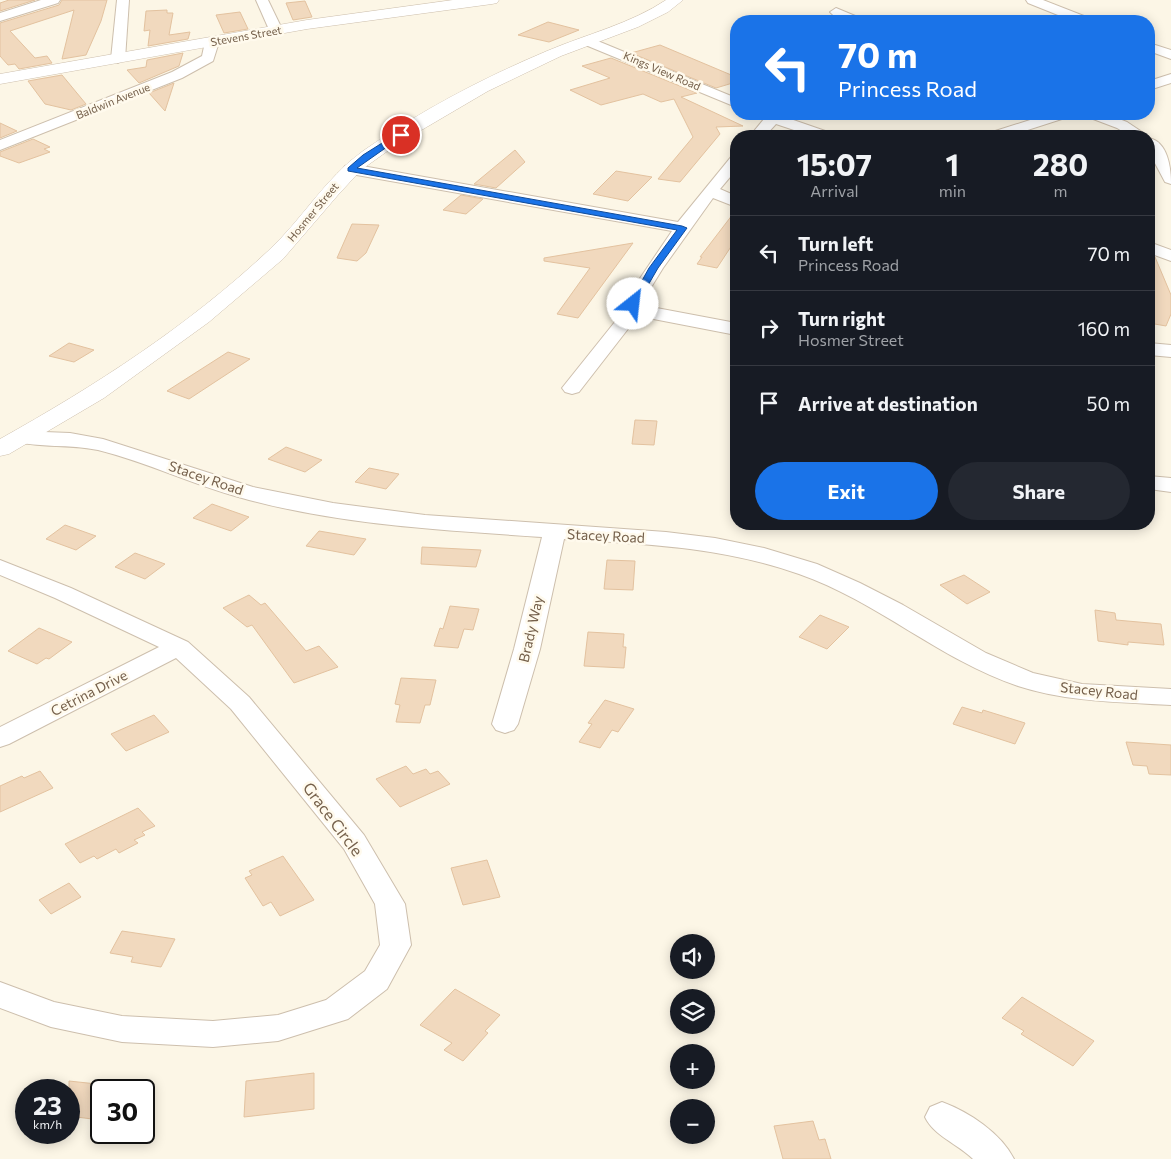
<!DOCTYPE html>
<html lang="en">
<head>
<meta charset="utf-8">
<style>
	:root { --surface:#171b24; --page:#242831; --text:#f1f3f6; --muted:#9ea1a6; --line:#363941; --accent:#1a73e8 }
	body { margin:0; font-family:Commissioner,sans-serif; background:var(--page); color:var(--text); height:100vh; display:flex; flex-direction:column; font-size:19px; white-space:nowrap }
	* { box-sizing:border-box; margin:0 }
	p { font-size:16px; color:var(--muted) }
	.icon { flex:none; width:28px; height:28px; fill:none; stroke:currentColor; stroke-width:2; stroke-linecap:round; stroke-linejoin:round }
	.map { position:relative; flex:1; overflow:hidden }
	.drawer { position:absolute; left:730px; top:130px; width:425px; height:400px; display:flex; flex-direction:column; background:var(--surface); border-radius:20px; box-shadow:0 2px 12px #0003 }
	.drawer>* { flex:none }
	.top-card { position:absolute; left:730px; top:15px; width:425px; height:105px; border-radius:20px; box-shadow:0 2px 12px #0003; background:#1a73e8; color:#fff; overflow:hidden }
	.buttons { position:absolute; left:670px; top:934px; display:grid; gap:10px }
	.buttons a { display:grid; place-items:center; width:45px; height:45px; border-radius:50%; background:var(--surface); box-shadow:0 2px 12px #0003; font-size:25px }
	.speed { position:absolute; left:15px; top:1079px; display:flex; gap:10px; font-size:25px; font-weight:700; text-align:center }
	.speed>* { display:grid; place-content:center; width:65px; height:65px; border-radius:50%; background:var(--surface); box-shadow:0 2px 12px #0003; line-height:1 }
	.speed small { font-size:12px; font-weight:400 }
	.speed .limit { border:2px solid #111; border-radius:8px; background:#fff; color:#111 }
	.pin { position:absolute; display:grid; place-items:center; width:42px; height:42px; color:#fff; margin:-21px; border:2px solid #fff; border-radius:50%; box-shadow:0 1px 5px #0007 }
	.me { position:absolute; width:55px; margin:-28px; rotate:29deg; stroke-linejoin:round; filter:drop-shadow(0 0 4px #0008) }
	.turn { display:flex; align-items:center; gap:18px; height:105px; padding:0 25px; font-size:22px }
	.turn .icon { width:65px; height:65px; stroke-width:2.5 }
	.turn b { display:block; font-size:35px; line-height:42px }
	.eta { display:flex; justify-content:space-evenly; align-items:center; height:85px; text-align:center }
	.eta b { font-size:30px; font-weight:700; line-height:35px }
	.cta { display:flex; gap:10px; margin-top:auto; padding:10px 25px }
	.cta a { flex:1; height:58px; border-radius:30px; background:var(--accent); color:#fff; font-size:20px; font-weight:700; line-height:58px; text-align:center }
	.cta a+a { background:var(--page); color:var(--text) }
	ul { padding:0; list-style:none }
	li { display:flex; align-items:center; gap:15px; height:75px; padding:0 25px; border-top:1px solid var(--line) }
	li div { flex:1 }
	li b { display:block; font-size:19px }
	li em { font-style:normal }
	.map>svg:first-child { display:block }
</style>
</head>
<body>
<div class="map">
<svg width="1171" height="1159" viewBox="0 0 1171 1159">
	<rect width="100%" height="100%" fill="#fcf6e6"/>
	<g fill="#f1d9be" stroke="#e3c29f">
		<path d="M 9,0 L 35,0 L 0,11 L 0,3 Z"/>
		<path d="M 62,0 L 107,0 L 101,21 L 86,55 L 62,59 L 74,10 L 10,31 L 35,58 L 47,56 L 52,63 L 19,69 L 15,64 L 8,65 L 0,56 L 0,23 L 59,5 Z"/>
		<path d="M 305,1 L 312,17 L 293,20 L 286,3 Z"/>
		<path d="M 167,10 L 167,13 L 173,13 L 169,35 L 190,32 L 188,39 L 148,46 L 150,30 L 144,31 L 146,11 Z"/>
		<path d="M 240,12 L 248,29 L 224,33 L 216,15 Z"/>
		<path d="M 548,22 L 579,30 L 549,42 L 518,35 Z"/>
		<path d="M 660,45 L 736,77 L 736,82 L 716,88 L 631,53 Z"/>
		<path d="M 183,53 L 179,66 L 139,83 L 127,70 L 146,67 L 147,60 Z"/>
		<path d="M 611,58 L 697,93 L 681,97 L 743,126 L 716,127 L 720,134 L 680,182 L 658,179 L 693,137 L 674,99 L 661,102 L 643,94 L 601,105 L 570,90 L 610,78 L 582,66 Z"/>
		<path d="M 62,75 L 86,104 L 71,110 L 45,104 L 28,81 Z"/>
		<path d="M 174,83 L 165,111 L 149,93 Z"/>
		<path d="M 0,123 L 17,131 L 0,138 Z"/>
		<path d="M 33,139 L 50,147 L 44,149 L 50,152 L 19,163 L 0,156 L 0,152 Z"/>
		<path d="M 515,150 L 525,162 L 496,188 L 474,184 Z"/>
		<path d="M 616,171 L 652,177 L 628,201 L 593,194 Z"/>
		<path d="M 461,195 L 483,199 L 466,214 L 443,210 Z"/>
		<path d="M 736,210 L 736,239 L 717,268 L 697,264 L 702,257 L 700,257 Z"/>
		<path d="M 352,224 L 379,225 L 366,253 L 357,261 L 337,258 Z"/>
		<path d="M 633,243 L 578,318 L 557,314 L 590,268 L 544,261 L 544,258 Z"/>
		<path d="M 1149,255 L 1155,257 L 1171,295 L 1171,314 L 1166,326 L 1149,323 Z"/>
		<path d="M 69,343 L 94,350 L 74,362 L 49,356 Z"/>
		<path d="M 228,352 L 250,359 L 189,399 L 167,391 Z"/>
		<path d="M 635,420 L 657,421 L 654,445 L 632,444 Z"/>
		<path d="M 286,447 L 322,460 L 305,472 L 268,459 Z"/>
		<path d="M 369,468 L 399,474 L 386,489 L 355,482 Z"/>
		<path d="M 212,504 L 249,517 L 231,531 L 193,518 Z"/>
		<path d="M 65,525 L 96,536 L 76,550 L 46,539 Z"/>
		<path d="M 319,531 L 366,539 L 354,555 L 306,546 Z"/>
		<path d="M 422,547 L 481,550 L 476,567 L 421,564 Z"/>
		<path d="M 135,553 L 165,564 L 145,579 L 115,567 Z"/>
		<path d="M 607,560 L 635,561 L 633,590 L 604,589 Z"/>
		<path d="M 964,575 L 990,592 L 967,604 L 940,585 Z"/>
		<path d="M 249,595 L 261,605 L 265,603 L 306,651 L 319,646 L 338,667 L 294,683 L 252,625 L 247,627 L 223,608 Z"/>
		<path d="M 450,606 L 479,609 L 473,630 L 464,629 L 458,648 L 434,646 L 440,628 L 443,629 Z"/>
		<path d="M 1095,610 L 1115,613 L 1116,620 L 1161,624 L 1164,645 L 1128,642 L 1128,645 L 1098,641 Z"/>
		<path d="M 820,615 L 849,627 L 827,649 L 799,637 Z"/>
		<path d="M 39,628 L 72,642 L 49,659 L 46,658 L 37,664 L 8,651 Z"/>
		<path d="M 588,632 L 624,634 L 623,647 L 626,647 L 624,668 L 584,666 Z"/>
		<path d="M 401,678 L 436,680 L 430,705 L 425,705 L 420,723 L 396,722 L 400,705 L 395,704 Z"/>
		<path d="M 605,700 L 634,709 L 618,732 L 612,730 L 600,748 L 579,742 L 592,724 L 588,723 Z"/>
		<path d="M 962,707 L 982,713 L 983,710 L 1025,723 L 1015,744 L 953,724 Z"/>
		<path d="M 154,715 L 169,732 L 126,751 L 111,734 Z"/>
		<path d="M 1126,742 L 1171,745 L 1171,775 L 1149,774 L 1147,766 L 1133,765 Z"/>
		<path d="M 406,766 L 413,774 L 426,769 L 430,774 L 438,771 L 450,784 L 400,807 L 376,779 Z"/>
		<path d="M 40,771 L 53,788 L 0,812 L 0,786 L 22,776 L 24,778 Z"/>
		<path d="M 138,808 L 155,826 L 142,832 L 145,835 L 134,840 L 138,843 L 119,853 L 116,849 L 97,859 L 94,856 L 80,863 L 65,844 Z"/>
		<path d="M 283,856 L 314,900 L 280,916 L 271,902 L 263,906 L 245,878 L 252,875 L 249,871 Z"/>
		<path d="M 487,860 L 500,897 L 463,905 L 451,868 Z"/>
		<path d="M 69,883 L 81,897 L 51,914 L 39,900 Z"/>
		<path d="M 122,931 L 175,939 L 161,967 L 131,962 L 133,957 L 110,953 Z"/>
		<path d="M 455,989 L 500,1015 L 485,1031 L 488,1033 L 463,1061 L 444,1050 L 452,1043 L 420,1025 Z"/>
		<path d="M 1022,997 L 1094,1041 L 1073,1066 L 1021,1034 L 1024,1031 L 1002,1018 Z"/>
		<path d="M 314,1073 L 314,1109 L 244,1117 L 246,1081 Z"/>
		<path d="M 69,1081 L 106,1085 L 104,1090 L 101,1090 L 101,1097 L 92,1119 L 69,1116 Z"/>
		<path d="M 813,1121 L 819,1140 L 825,1139 L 831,1159 L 783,1159 L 774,1126 Z"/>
	</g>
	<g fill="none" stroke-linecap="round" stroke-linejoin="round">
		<g stroke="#cdbfad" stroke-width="2">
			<g id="minor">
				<path d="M 41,0 L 60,0 L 58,3 L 0,21 L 0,13 Z"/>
				<path d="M 117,0 L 129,0 L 125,59 L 118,63 L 111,59 Z"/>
				<path d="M 256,0 L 268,0 L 283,31 L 281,34 L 271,34 Z"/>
				<path d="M 1026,0 L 1043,0 L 1089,18 L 1090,21 L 1073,21 L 1028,3 Z"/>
				<path d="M 836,8 L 860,18 L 861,21 C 850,22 838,21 830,12 Z"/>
				<path d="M 588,37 L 736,98 L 736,107 L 583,44 L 581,41 L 583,38 Z"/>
				<path d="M 212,38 L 219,42 L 213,61 L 182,78 L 0,150 L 0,140 L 172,72 L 202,56 L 205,42 Z"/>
				<path d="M 1149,43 L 1171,50 L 1171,59 L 1149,51 Z"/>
				<path d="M 1171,74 L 1171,83 L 1149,90 L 1149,81 Z"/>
				<path d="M 755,114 L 776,114 L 831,133 L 834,136 L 812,136 L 776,124 L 765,136 L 750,136 L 764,119 L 757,117 Z"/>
				<path d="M 1049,114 L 1070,114 L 1068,117 L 1009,136 L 986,136 L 989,133 Z"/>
				<path d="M 1086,114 L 1106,114 L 1127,122 L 1148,136 L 1130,136 L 1117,128 L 1088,117 Z"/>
				<path d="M 1149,138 C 1168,142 1171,168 1171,184 L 1165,182 L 1149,152 Z"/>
				<path d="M 736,155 L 736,170 L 720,189 L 736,196 L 736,207 L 713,198 L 663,268 L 642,302 L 646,306 L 736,323 L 736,335 L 638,316 L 579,392 L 572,394 L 565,392 L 562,388 L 626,308 L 624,302 L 672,231 L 351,174 L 345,172 L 343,169 L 345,166 L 351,164 L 678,222 L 731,157 Z"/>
				<path d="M 1149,242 L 1171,250 L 1171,261 L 1149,253 Z"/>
				<path d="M 1149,343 L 1171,345 L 1171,357 L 1149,355 Z"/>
				<path d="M 19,431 L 70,433 L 103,439 L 253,487 L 333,503 L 425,515 L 666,532 L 715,538 L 764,548 L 817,564 L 860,583 L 903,605 L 986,653 L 1033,673 L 1082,684 L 1171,689 L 1171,705 C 1120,702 1067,702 1018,686 C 940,660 877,601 799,574 C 723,547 644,544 564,539 L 540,649 L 518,724 L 514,730 L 505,733 L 496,730 L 492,724 L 514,649 L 542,537 C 442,530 339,525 242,498 C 193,485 147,462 98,450 C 69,444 40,448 12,441 L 9,437 L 12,433 Z"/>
				<path d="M 1149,476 L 1171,478 L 1171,492 L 1149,489 Z"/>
				<path d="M 0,560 L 71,588 L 188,642 L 249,697 L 364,835 L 405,904 L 411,945 L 387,989 L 348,1019 L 278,1041 L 213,1047 L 122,1042 L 51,1027 L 0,1008 L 0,982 L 54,1002 L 122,1016 L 213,1021 L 278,1015 L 326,1000 L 365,971 L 380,945 L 375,904 L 344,849 L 231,709 L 176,658 L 9,744 L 0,747 L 0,727 L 159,647 L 55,598 L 0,575 Z"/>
				<path d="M 942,1102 C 969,1112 1001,1133 1014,1159 L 973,1159 C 958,1144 934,1136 925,1117 L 930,1107 Z"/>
			</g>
		</g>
		<g stroke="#cdbfad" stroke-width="1">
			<g id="tertiary">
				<path d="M 453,0 L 499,0 L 497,3 L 492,4 L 307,29 L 0,84 L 0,74 L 307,20 Z"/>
				<path d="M 666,0 L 683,0 L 668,12 L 638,27 L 561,56 L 488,91 L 396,145 L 361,170 L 338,195 L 283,259 L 209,322 L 104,398 L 9,454 L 0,456 L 0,439 C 95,386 188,326 268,251 C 302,220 325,178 363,151 C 420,111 483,78 547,51 C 587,34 630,24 666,0 Z"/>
			</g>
		</g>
		<use href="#minor" fill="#fff" fill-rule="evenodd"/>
		<use href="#tertiary" fill="#fff" fill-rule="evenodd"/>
	</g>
	<path fill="#1a73e8" stroke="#114b97" d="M 398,133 L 404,135 L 357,168 L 682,226 L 687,228 L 658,268 L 636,306 L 630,306 L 629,304 L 649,268 L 677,230 L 348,171 L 348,168 L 363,155 Z"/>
	<g text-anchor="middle" stroke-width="5" stroke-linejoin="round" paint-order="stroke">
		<g font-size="11" fill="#75604b" stroke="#fffaed">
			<text transform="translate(246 36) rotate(-10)" y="4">Stevens Street</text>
			<text transform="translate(662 71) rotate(23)" y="4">Kings View Road</text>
			<text transform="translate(113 101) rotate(-22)" y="4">Baldwin Avenue</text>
			<text transform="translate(313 212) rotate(-50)" y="4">Hosmer Street</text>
		</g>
		<g font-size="14" fill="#75604b" stroke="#fffaed">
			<text transform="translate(206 478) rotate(19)" y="5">Stacey Road</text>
			<text transform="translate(606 536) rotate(3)" y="5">Stacey Road</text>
			<text transform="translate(531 629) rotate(-77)" y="5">Brady Way</text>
			<text transform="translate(1099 691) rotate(6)" y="5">Stacey Road</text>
			<text transform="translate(89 693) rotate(-27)" y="5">Cetrina Drive</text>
		</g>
		<g font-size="16" fill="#75604b" stroke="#fffaed">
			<text transform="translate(333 819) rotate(53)" y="6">Grace Circle</text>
		</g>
	</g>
</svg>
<div class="buttons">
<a><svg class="icon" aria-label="sound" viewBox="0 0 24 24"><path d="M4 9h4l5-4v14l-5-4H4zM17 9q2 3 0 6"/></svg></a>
<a><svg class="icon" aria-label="layers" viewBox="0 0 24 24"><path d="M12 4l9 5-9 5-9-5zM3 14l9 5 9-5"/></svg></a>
<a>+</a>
<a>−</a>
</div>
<div class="speed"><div>23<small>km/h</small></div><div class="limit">30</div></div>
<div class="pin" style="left:401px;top:135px;background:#d93025"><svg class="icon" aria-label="arrive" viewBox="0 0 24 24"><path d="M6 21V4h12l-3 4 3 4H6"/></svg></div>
<svg class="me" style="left:633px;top:304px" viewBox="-20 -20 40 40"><circle r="19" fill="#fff"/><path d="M0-13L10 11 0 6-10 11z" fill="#1a73e8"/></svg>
<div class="top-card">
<div class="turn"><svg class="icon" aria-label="left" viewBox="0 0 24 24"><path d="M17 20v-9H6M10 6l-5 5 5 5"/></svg><div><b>70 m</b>Princess Road</div></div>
</div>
<section class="drawer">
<div class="eta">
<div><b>15:07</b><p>Arrival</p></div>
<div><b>1</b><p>min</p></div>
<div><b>280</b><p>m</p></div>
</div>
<ul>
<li><svg class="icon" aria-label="left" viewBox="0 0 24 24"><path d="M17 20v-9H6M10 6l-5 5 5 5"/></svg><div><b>Turn left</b><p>Princess Road</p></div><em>70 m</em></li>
<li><svg class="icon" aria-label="right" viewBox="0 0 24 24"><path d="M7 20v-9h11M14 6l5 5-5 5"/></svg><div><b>Turn right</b><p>Hosmer Street</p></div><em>160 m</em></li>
<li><svg class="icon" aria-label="arrive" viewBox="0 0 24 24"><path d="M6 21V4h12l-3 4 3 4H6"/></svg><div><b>Arrive at destination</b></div><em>50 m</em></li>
</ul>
<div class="cta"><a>Exit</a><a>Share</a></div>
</section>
</div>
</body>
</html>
